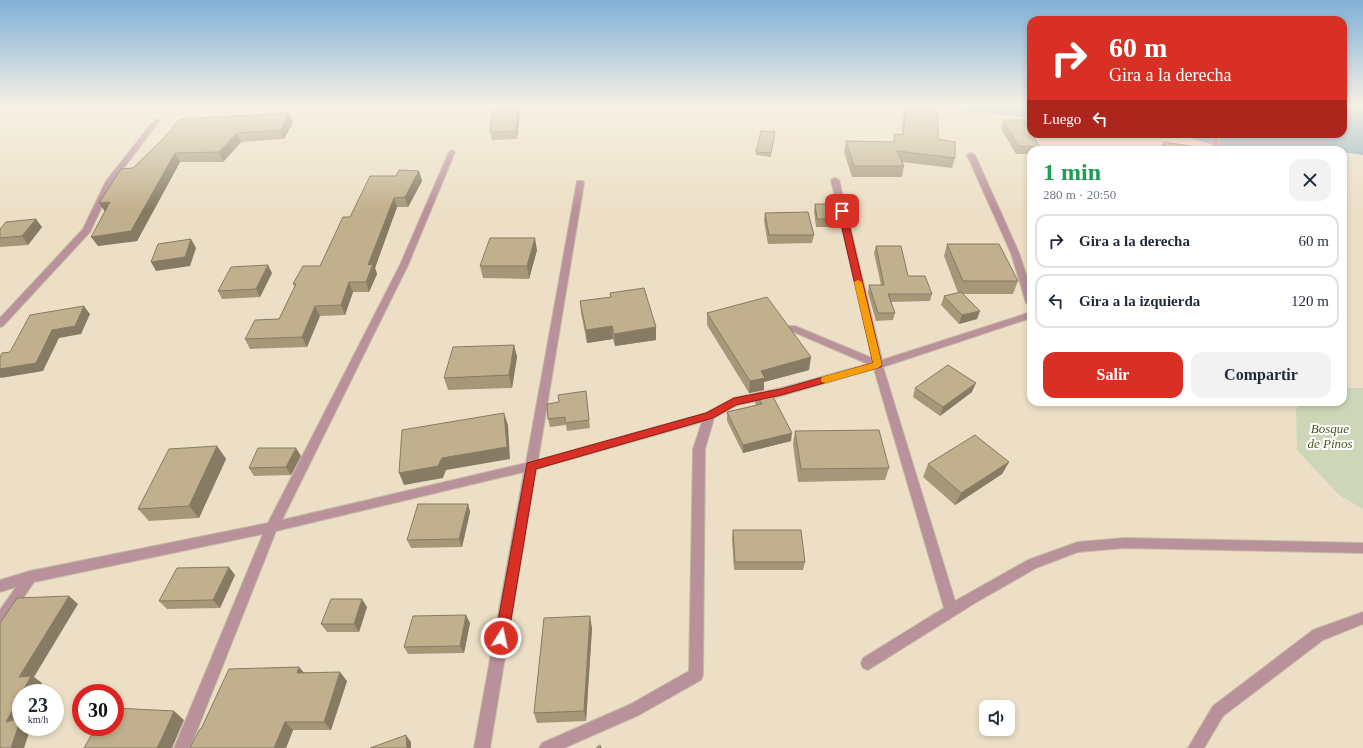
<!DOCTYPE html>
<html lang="es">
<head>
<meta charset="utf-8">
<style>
	:root { --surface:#fff; --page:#f2f2f3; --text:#1f2937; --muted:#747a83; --line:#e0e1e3; --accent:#d93025 }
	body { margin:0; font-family:Georgia,serif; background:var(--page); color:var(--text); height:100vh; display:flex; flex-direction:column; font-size:15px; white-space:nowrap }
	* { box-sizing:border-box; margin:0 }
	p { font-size:13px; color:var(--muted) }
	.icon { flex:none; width:22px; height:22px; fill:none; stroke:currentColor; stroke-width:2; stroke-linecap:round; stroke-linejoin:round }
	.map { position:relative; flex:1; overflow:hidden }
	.side { position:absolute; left:1027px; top:146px; width:320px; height:260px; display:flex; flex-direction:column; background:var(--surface); border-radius:12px; box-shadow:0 2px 6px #0003 }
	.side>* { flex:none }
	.banner { position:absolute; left:1027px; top:16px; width:320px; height:122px; border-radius:12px; box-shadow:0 2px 6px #0003; background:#d93025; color:#fff; overflow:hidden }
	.tools { position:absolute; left:979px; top:700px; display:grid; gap:8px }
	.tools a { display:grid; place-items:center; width:36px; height:36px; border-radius:8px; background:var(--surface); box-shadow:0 2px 6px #0003; font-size:20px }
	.speed { position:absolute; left:12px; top:684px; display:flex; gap:8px; font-size:20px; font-weight:700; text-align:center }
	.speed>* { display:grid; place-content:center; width:52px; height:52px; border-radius:50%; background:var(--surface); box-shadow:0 2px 6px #0003; line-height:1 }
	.speed small { font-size:10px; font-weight:400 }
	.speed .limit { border:6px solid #d22; background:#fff; color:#111 }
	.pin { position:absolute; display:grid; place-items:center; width:34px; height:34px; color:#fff; margin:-17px; border-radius:8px; box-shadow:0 2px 6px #0006 }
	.me { position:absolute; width:44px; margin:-22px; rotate:10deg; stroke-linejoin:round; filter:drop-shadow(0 0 3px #0008) }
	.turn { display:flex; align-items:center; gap:14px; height:84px; padding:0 16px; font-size:18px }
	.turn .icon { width:52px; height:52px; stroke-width:2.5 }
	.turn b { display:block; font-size:28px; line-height:34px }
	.then { display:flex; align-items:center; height:38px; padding:0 16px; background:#0003; gap:8px; font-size:15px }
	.round { display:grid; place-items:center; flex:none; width:42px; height:42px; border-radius:12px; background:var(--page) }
	.overview { display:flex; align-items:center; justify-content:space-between; height:68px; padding:0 16px }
	h1 { font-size:24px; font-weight:600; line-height:30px; color:#1e9e55 }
	.button { display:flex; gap:8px; margin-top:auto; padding:8px 16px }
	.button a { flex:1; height:46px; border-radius:12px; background:var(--accent); color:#fff; font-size:16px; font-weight:600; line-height:46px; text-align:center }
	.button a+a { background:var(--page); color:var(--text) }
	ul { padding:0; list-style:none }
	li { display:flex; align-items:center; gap:12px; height:54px; margin:0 8px 6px; padding:0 8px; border:2px solid var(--line); border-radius:12px }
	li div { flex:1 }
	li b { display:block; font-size:15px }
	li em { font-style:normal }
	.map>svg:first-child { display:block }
</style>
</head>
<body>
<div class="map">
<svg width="1363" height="748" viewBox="0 0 1363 748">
	<rect width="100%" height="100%" fill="#ecdfc5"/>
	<g fill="#cdd7b8">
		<path d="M 31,106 L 105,106 L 131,110 L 115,119 Z"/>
		<path d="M 1343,388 L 1363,388 L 1363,509 L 1339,495 L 1297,450 L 1296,410 L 1302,402 L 1343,402 Z"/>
	</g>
	<g fill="#83a9be">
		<path d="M 924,106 L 1031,106 L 1031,118 Z"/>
		<path d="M 1343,106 L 1363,106 L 1363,155 L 1343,152 L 1343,150 L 1331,149 L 1232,150 L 1176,134 L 1343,134 Z"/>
	</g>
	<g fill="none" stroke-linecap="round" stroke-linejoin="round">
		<g stroke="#c6bba4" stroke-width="2">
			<g id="minor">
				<path d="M 155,119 L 160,120 L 114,181 L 90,232 L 3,326 L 0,327 L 0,318 L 83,229 L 106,181 Z"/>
				<path d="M 1211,134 L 1217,134 L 1220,150 L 1214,150 Z"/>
				<path d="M 452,150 L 455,152 L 408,265 L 282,520 L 526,463 L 577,181 L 583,181 L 584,183 L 538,460 L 706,413 L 734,398 L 781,388 L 868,364 L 789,330 L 787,328 L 789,326 L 795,326 L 872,358 L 831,180 L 835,178 L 839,180 L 882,360 L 1031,312 L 1031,318 L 883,367 L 955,601 L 1028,560 L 1078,542 L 1124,538 L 1363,543 L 1363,553 L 1124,548 L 1078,552 L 1036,568 L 975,603 L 868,670 L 863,668 L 861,663 L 863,658 L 944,608 L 874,369 L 781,396 L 737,405 L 714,418 L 705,449 L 703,675 L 701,680 L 639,715 L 564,748 L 539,748 L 542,743 L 629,705 L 689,671 L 693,449 L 702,422 L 536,469 L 490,748 L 474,748 L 524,472 L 276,531 L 190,748 L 174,748 L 263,534 L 34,582 L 5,625 L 0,627 L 0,610 L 16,587 L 0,592 L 0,580 L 30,571 L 268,523 L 400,265 L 449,152 Z"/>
				<path d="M 971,153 L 975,155 L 1019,253 L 1031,289 L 1031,306 L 1026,303 L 1011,253 L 967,155 Z"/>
				<path d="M 1363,612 L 1363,624 L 1323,640 L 1223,716 L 1204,748 L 1188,748 L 1213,706 L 1313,630 Z"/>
			</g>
		</g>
		<use href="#minor" fill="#b9919b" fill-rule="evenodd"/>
	</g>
	<g fill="#a69779">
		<path d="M 494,106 L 519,106 L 520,111 L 517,139 L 492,140 L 490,132 Z"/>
		<path d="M 906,107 L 955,158 L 952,168 L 902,162 L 904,166 L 902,177 L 852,177 L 844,152 L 846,141 L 893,142 L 895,134 L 902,135 L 903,117 Z"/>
		<path d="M 289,113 L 293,122 L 284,139 L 241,142 L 223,162 L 180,162 L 137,241 L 98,246 L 105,211 L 99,203 L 162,140 Z"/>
		<path d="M 1003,120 L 1040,147 L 1039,150 L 1031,150 L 1031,154 L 1016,154 L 1001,128 Z"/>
		<path d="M 775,132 L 771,157 L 756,155 L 756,152 Z"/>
		<path d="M 1164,142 L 1203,150 L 1156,150 L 1157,148 L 1161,148 Z"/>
		<path d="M 419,171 L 422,181 L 408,207 L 397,207 L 375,268 L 377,274 L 369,292 L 353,292 L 345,315 L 320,316 L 307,347 L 250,349 L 245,339 L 279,319 L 295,287 L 293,284 L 320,266 L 350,217 L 396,176 Z"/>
		<path d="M 815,204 L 838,219 L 836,227 L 816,227 L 814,212 Z"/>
		<path d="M 765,213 L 814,235 L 812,243 L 768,244 L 764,221 Z"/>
		<path d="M 42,227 L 28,245 L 0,247 L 0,229 Z"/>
		<path d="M 947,244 L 1018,281 L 1013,294 L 963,294 L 977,319 L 959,324 L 941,305 L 944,296 L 958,293 L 944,256 Z"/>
		<path d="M 876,246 L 908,276 L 932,294 L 930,301 L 890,302 L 895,313 L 893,320 L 876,321 L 868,293 L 869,285 L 881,285 L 874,253 Z"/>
		<path d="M 537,250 L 529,279 L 483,278 L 480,266 Z"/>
		<path d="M 272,273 L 260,297 L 222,299 L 218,291 Z"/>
		<path d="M 610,293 L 656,340 L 615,346 L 613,339 L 587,343 L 581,313 L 580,301 L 611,297 Z"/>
		<path d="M 707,313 L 809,370 L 764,382 L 764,390 L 749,393 L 707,325 Z"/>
		<path d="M 514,345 L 517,357 L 512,388 L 448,390 L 444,378 Z"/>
		<path d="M 915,388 L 972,392 L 940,416 L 913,397 Z"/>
		<path d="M 586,391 L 590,428 L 567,431 L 566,425 L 550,427 L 548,419 L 559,402 Z"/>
		<path d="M 756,394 L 791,441 L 743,453 L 727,421 L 727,412 L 756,405 L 755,403 Z"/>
		<path d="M 795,431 L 889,468 L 885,480 L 798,482 L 793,444 Z"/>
		<path d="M 217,446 L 226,459 L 199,518 L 149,521 L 138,509 Z"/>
		<path d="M 301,456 L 291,475 L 254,476 L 249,468 Z"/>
		<path d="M 1009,462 L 1002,474 L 955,505 L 923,477 L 928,464 Z"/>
		<path d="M 468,504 L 470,512 L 462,547 L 411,548 L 407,540 Z"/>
		<path d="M 733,530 L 805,562 L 803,570 L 734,570 L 732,539 Z"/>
		<path d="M 235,575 L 220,608 L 167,609 L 159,601 Z"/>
		<path d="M 367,607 L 359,632 L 327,632 L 321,624 Z"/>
		<path d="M 470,623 L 464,653 L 408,654 L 404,647 Z"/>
		<path d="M 592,628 L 586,721 L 537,723 L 534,713 Z"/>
		<path d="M 299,667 L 304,673 L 347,681 L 331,730 L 293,730 L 286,748 L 190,748 Z"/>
	</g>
	<g fill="#877b63">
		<path d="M 518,106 L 519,106 L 520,111 L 517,139 L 516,131 Z"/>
		<path d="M 289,113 L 293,122 L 284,139 L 281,130 Z"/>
		<path d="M 237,133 L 241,142 L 223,162 L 219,152 Z"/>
		<path d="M 175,153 L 180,162 L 137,241 L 98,246 L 91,237 Z"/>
		<path d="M 419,171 L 422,181 L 408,207 L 405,197 Z"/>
		<path d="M 394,198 L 397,207 L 375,268 L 377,274 L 369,292 L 366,282 L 368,265 Z"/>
		<path d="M 110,202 L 106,213 L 99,203 Z"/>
		<path d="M 36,219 L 42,227 L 28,245 L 22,236 Z"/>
		<path d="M 535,238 L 537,250 L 529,279 L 527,266 Z"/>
		<path d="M 191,239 L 196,248 L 190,266 L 156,271 L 151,262 Z"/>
		<path d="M 268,265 L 272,273 L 260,297 L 256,289 Z"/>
		<path d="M 349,282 L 353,292 L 345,315 L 341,305 Z"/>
		<path d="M 84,306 L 90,314 L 81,334 L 59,338 L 43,371 L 1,378 L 0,377 L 0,369 Z"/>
		<path d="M 315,306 L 320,316 L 307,347 L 302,337 Z"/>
		<path d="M 980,311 L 977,319 L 959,324 L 962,315 Z"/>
		<path d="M 612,326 L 613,339 L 587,343 L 586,330 Z"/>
		<path d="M 656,327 L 656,340 L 615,346 L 614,334 Z"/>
		<path d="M 514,345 L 517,357 L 512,388 L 509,375 Z"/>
		<path d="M 811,357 L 809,370 L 764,382 L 764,390 L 749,393 L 750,381 L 761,371 Z"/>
		<path d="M 976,383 L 972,392 L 940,416 L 943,407 Z"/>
		<path d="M 504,413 L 508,425 L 510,459 L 446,470 L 443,478 L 404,485 L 399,473 L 442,458 Z"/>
		<path d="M 792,433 L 791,441 L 743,453 L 743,445 Z"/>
		<path d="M 217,446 L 226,459 L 199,518 L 189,506 Z"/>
		<path d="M 296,448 L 301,456 L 291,475 L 286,467 Z"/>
		<path d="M 1009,462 L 1002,474 L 955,505 L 961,493 Z"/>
		<path d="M 468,504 L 470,512 L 462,547 L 459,539 Z"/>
		<path d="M 229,567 L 235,575 L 220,608 L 213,600 Z"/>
		<path d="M 69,596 L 78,604 L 34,677 L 42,683 L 36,693 L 21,693 L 19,677 Z"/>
		<path d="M 362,599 L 367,607 L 359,632 L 354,624 Z"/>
		<path d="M 466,615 L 470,623 L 464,653 L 460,646 Z"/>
		<path d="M 590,616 L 592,628 L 586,721 L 584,711 Z"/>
		<path d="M 299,667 L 307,676 L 297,673 Z"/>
		<path d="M 340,672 L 347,681 L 331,730 L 324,722 Z"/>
		<path d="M 21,694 L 21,727 L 31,727 L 24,748 L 11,748 L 6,722 Z"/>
		<path d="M 174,711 L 184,720 L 172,748 L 157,748 Z"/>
		<path d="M 285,722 L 293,730 L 286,748 L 274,748 Z"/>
		<path d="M 406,735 L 411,742 L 411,748 L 407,748 Z"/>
	</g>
	<g fill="#c1b08d" stroke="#877b63">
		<path d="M 494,106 L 518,106 L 516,131 L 490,132 Z"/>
		<path d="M 906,107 L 938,110 L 938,139 L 955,142 L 955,158 L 897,151 L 904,166 L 854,166 L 846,141 L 894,142 L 895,134 L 903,135 Z"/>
		<path d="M 289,113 L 281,130 L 237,133 L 219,152 L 175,153 L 131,231 L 91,237 L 110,202 L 99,203 L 121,169 L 133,168 L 162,140 L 180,119 Z"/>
		<path d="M 1003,120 L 1024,120 L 1031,132 L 1031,134 L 1032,134 L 1040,147 L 1018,146 Z"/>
		<path d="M 761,131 L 775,132 L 771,153 L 756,152 Z"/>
		<path d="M 1164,142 L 1203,148 L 1203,150 L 1157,150 L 1157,148 L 1165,149 Z"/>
		<path d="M 399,170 L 419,171 L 405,197 L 394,198 L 368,265 L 373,264 L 366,282 L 349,282 L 341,305 L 315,306 L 302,337 L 245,339 L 255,320 L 279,319 L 296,284 L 293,284 L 303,266 L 320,266 L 343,217 L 350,217 L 370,176 L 396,176 Z"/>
		<path d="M 815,204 L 835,204 L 838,219 L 817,219 Z"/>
		<path d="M 808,212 L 814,235 L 769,235 L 765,213 Z"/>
		<path d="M 36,219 L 22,236 L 0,238 L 0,229 L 6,222 Z"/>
		<path d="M 490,238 L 535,238 L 527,266 L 480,266 Z"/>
		<path d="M 191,239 L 185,257 L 151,262 L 158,244 Z"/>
		<path d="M 947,244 L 999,244 L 1018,281 L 963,281 Z"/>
		<path d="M 876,246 L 901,246 L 908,276 L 925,276 L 932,294 L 888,294 L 895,313 L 878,313 L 869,285 L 884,285 Z"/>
		<path d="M 268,265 L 256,289 L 218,291 L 231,267 Z"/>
		<path d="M 644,288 L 656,327 L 614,334 L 612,326 L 586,330 L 580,301 L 611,297 L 610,293 Z"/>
		<path d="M 961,292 L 980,311 L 962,315 L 944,296 Z"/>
		<path d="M 767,297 L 811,357 L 761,371 L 765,378 L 750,381 L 707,313 Z"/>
		<path d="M 84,306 L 75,326 L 52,330 L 36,363 L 0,369 L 0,357 L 2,353 L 10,352 L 30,315 Z"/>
		<path d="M 514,345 L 509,375 L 444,378 L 453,347 Z"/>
		<path d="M 948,365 L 976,383 L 943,407 L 915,388 Z"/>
		<path d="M 586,391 L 589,420 L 565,423 L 565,417 L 548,419 L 547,404 L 559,402 L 558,395 Z"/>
		<path d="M 770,391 L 792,433 L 743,445 L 727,412 L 762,404 L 756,394 Z"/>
		<path d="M 504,413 L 507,447 L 442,458 L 438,466 L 399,473 L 402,430 Z"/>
		<path d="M 879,430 L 889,468 L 801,469 L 795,431 Z"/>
		<path d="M 975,435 L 1009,462 L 961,493 L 928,464 Z"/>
		<path d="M 217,446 L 189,506 L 138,509 L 169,449 Z"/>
		<path d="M 258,448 L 296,448 L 286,467 L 249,468 Z"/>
		<path d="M 418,504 L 468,504 L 459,539 L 407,540 Z"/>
		<path d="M 733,530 L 801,530 L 805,562 L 735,562 Z"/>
		<path d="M 229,567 L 213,600 L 159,601 L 177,568 Z"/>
		<path d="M 69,596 L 19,677 L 31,676 L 6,722 L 21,718 L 11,748 L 0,748 L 0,623 L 17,598 Z"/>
		<path d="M 331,599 L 362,599 L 354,624 L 321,624 Z"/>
		<path d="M 466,615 L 460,646 L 404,647 L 413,616 Z"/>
		<path d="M 590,616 L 584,711 L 534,713 L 544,618 Z"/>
		<path d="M 299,667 L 297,673 L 340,672 L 324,722 L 285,722 L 274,748 L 190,748 L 200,729 L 201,729 L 229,669 Z"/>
		<path d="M 115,708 L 174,711 L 162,738 L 157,748 L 84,748 L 96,727 L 115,727 Z"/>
		<path d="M 406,735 L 407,748 L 370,748 Z"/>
		<path d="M 600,745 L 601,748 L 596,748 Z"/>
	</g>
	<linearGradient id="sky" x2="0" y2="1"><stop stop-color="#7fb0d7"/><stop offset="0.5" stop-color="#f6f1e5"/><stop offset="1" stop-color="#f6f1e5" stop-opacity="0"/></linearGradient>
	<rect width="1363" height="211" fill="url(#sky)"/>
	<path fill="#d93025" stroke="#8d1f18" d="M 842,209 L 846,211 L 882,365 L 881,367 L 781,395 L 736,405 L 713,418 L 536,469 L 508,638 L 506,643 L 501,644 L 497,643 L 495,638 L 527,463 L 706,413 L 734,398 L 781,389 L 873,363 L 838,211 Z"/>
	<path fill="#f59e0b" d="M 858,280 L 862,282 L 882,365 L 878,368 L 826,383 L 822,382 L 821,380 L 822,377 L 873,363 L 854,282 Z"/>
	<g text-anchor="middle" stroke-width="4" stroke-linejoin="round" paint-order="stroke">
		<g font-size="13" font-style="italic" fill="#49571f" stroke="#fff">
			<text x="1330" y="433">Bosque<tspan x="1330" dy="15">de Pinos</tspan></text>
		</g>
	</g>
</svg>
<div class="tools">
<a><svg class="icon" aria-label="sound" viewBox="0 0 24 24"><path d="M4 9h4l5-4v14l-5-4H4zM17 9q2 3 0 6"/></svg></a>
</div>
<div class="speed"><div>23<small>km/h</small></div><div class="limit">30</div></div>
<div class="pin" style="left:842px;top:211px;background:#d93025"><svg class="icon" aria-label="arrive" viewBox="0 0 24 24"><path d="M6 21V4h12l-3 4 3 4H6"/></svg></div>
<svg class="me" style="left:501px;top:638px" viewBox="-20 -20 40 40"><circle r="17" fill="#d93025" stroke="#fff" stroke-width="3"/><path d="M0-11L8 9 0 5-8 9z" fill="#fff"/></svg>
<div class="banner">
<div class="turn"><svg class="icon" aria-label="right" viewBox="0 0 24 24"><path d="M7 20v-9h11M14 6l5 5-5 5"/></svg><div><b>60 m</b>Gira a la derecha</div></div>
<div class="then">Luego<svg class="icon" aria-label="left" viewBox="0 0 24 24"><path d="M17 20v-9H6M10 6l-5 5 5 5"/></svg></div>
</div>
<section class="side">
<div class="overview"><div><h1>1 min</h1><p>280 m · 20:50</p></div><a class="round"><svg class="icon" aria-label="close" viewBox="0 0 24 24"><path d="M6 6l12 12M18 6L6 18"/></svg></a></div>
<ul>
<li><svg class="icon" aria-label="right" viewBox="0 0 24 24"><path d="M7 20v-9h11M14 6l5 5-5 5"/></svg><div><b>Gira a la derecha</b></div><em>60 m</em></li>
<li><svg class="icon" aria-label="left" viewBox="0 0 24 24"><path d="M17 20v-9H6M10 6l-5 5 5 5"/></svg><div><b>Gira a la izquierda</b></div><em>120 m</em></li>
</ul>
<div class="button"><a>Salir</a><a>Compartir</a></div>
</section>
</div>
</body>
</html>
